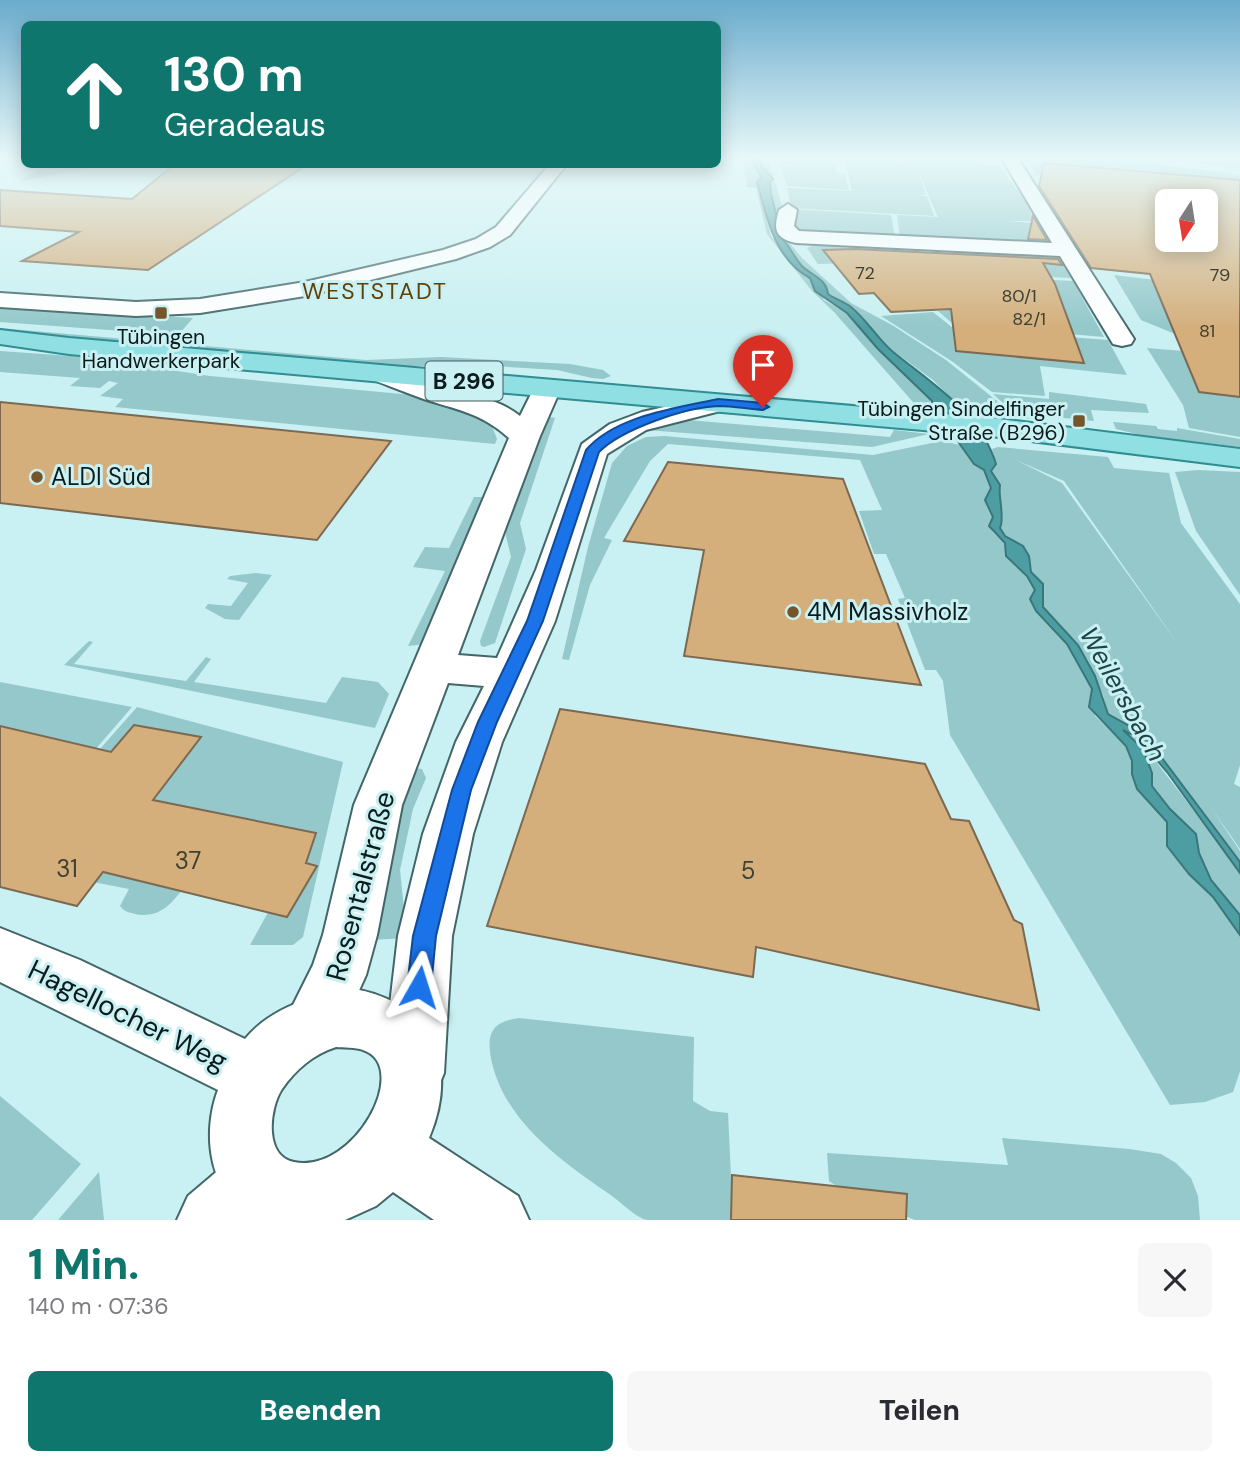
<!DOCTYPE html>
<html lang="de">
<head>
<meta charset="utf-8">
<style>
	:root { --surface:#fff; --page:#f7f7f7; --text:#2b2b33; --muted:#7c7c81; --accent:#0f766e }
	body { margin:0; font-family:"DM Sans",sans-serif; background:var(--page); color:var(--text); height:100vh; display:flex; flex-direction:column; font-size:26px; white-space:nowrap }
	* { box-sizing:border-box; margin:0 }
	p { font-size:23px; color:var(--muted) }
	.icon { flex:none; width:38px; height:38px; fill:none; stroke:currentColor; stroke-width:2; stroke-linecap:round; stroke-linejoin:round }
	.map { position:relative; height:1220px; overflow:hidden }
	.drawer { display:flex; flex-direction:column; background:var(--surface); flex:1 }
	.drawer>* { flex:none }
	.hud { position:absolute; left:21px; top:21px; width:700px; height:147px; border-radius:10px; box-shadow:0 4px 18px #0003; background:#0f766e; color:#fff; overflow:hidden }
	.needle { width:46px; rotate:192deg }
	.fabs { position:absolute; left:1155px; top:189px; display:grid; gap:14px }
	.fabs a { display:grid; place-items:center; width:63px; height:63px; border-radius:10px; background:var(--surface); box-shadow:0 4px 18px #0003; font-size:35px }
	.pin { position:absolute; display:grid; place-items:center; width:60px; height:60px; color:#fff; margin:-72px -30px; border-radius:50% 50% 50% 0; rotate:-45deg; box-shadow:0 0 7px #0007 }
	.pin .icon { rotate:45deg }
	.me { position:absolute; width:77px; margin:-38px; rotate:6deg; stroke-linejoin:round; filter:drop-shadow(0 0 5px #0008) }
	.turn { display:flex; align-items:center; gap:24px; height:147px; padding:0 28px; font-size:32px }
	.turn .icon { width:91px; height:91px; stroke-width:2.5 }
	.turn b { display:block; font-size:49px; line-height:60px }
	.round { display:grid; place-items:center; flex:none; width:74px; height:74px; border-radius:10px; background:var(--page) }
	.head { display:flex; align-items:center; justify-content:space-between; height:119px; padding:0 28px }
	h1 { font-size:42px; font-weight:800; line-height:52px; color:var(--accent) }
	.primary-button { display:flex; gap:14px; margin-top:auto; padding:14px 28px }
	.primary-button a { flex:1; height:80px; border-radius:10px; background:var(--accent); color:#fff; font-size:28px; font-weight:800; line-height:80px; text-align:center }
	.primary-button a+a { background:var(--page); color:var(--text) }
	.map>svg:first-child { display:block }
</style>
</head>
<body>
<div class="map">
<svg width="1240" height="1220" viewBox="0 0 1240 1220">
	<rect width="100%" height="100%" fill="#c9f0f2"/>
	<g fill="#94c8ca" fill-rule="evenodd">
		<path d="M 743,157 L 751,157 L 761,177 L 757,182 L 771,236 L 801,273 L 810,277 L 824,300 L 847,313 L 878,349 L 925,392 L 936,411 L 919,409 L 834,312 L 812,291 L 767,234 L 756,188 L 747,187 Z"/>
		<path d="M 760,157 L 768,157 L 783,210 L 784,236 L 802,258 L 851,303 L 892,325 L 946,360 L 1017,417 L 966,413 L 933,380 L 892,350 L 850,306 L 828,294 L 827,287 C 819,280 809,274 802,266 C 792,255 790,244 778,235 C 780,215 770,203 770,182 L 773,179 L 760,164 Z"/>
		<path d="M 779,157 L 833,157 L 837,173 L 845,174 L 849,190 L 787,186 L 781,166 L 793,165 L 781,164 Z"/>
		<path d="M 844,157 L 899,157 L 902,163 L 915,169 L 905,163 L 902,157 L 978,157 L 981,164 L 998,165 L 1025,200 L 1035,221 L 1005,221 L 1035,223 L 1045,242 L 900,238 L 897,215 L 938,217 L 917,169 L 926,195 L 918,195 L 927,196 L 934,216 L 791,208 L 787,188 L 852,191 Z"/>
		<path d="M 1064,157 L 1101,157 L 1240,175 L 1240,194 L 1036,175 L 1031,164 L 1062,166 Z"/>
		<path d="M 1151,157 L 1240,157 L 1240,169 Z"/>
		<path d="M 47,165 L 47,164 L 110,165 L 19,181 Z"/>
		<path d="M 792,209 L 891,215 L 895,237 L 798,231 L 793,227 Z"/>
		<path d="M 818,243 L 911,248 L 926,261 L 818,264 L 807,248 Z"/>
		<path d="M 930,248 L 1057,256 L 1071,278 L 954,272 Z"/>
		<path d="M 954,274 L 1073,281 L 1104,337 L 953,324 L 938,311 L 985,306 Z"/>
		<path d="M 1114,275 L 1223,288 L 1185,338 L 1141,320 Z"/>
		<path d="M 0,306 L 193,318 L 178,335 L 0,322 Z"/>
		<path d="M 933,312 L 953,328 L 1108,340 L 1127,375 L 1040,366 L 1045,396 L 992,392 L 953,362 L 881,316 Z"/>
		<path d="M 0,328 L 366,360 L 441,357 L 570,364 L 603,370 L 611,376 L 603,379 L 592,378 L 557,370 L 478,365 L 384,367 L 0,333 Z"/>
		<path d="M 1147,348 L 1218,354 L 1240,361 L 1240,437 L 1189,428 L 1183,405 Z"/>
		<path d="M 0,351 L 86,357 L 210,376 L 423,396 L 473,411 L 492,426 L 497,439 L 495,444 L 115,407 L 123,399 L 100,396 L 118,383 L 109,381 L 100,388 L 70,386 L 80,378 L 0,372 Z"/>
		<path d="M 1049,392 L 1146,404 L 1149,413 L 1091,410 L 1094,421 L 1055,417 L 1021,419 L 993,394 L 1049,399 Z"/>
		<path d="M 544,416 L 555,418 L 520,523 L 526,549 L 495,643 L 484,647 L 481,646 L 480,641 L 511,557 L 505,532 L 506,517 Z"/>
		<path d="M 688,420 L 890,437 L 894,430 L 929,434 L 872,447 L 646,430 Z"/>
		<path d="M 1113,422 L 1156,426 L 1158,429 L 1177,431 L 1177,428 L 1240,439 L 1240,447 L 1140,435 L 1116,429 Z"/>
		<path d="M 664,436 L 873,455 L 942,441 L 960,445 L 974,464 L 984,470 L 991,488 L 985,500 L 993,518 L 991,530 L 1005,544 L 1005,550 L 1027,576 L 1035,590 L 1030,599 L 1036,611 L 1067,644 L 1092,688 L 1095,716 L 1126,746 L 1132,761 L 1137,789 L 1163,815 L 1167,822 L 1166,833 L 1189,874 L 1213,897 L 1240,935 L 1240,1071 L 1233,1092 L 1205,1102 L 1170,1105 L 950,735 L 943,681 L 936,670 L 925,670 L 898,599 L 905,598 L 886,554 L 874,554 L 859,511 L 882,510 L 860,460 L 668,444 L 650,461 L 604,538 L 612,540 L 590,585 L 569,660 L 562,659 L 588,547 L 612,463 L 627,446 L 646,437 Z"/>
		<path d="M 998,447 L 1108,457 L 1114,468 L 1169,473 L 1181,523 L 1240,604 L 1240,765 L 1234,784 L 1240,787 L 1240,849 L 1210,806 L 1240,851 L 1240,862 L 1144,734 L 1108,714 L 1103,695 L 1060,624 L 1043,607 L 1043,585 L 1031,572 L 1029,556 L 1023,546 L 1005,536 L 1000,528 C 1001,525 1001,491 1000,486 C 999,481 993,475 990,471 L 996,464 L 992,449 ZM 1014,459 L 1064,481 L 1178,644 L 1062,483 Z"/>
		<path d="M 1198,470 L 1240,472 L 1240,595 L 1196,531 L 1175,472 Z"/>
		<path d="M 474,497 L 485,497 L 425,644 L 408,646 L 445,571 L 413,567 L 425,547 L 449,548 Z"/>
		<path d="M 256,573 L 272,575 L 239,620 L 225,619 L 205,608 L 208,604 L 231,606 L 248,583 L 227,579 L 230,576 Z"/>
		<path d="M 89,641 L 93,642 L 74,664 L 186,681 L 206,657 L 211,659 L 194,682 L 326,703 L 342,677 L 378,682 L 389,694 L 375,728 L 64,665 Z"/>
		<path d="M 0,682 L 132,707 L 51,801 L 0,815 Z"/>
		<path d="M 137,707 L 343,762 L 303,937 L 293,945 L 250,945 L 271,907 L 186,884 C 173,903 160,919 135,914 C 128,912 125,912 120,906 L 129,889 L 32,870 L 55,800 Z"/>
		<path d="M 1120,729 L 1137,737 L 1234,863 L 1240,873 L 1240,915 L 1211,880 L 1199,853 L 1196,834 L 1170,809 L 1152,786 L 1152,773 Z"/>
		<path d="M 414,768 L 422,769 L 426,778 L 413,809 L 400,870 L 407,938 L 370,940 L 398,803 Z"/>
		<path d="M 519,1018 L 694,1037 L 693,1101 L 710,1111 L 728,1113 L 733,1220 C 715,1220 662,1220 647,1220 C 635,1217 622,1203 612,1196 C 561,1161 499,1118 490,1052 C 487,1029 497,1021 519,1018 Z"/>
		<path d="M 0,1096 L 81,1164 L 32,1220 L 0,1220 Z"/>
		<path d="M 1002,1138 L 1129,1149 L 1161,1154 L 1176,1163 L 1191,1178 L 1198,1196 L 1200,1220 L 915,1220 L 847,1193 L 829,1181 L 827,1153 L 1008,1165 Z"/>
		<path d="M 99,1172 L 104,1220 L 58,1220 Z"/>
	</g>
	<path fill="#4d9ea3" stroke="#3a777a" stroke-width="2" d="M 751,157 L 760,157 L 760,164 L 773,179 L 770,182 C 770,203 780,215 778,235 C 790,244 792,255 802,266 C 812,276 826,278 828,294 C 835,299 845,302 851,307 C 866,319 877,338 892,351 C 932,384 980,412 996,464 L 991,471 L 1000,485 C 998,498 1005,517 1000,528 L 1005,536 L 1023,546 L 1029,556 L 1031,572 L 1043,584 L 1043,607 L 1078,645 L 1095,676 L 1108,714 L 1144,734 L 1240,862 L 1240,873 L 1167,772 L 1137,737 L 1123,730 L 1143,749 L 1152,773 L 1152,786 L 1170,809 L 1196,834 L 1199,853 L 1211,880 L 1240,915 L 1240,935 L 1213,897 L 1189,874 L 1167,846 L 1167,822 L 1137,789 L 1132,774 L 1132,761 L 1126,746 L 1089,707 L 1092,689 L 1086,678 L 1067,644 L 1036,611 L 1030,599 L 1035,590 L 1027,576 L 1006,556 L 1005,543 L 989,526 L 993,517 L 985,500 L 991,488 L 984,470 L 974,464 L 932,405 L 932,401 L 878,349 L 847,313 L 815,291 L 810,278 C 775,260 766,216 757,182 L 761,177 Z"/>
	<g fill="#d4af7c" stroke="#7b6952" stroke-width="2" fill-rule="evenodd">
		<path d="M 1044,163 L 1240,180 L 1240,397 L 1199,392 L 1150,274 L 1091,268 L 1039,186 ZM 1167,201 L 1206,201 L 1206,240 L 1167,240 Z"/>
		<path d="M 175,164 L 308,164 L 148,270 L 22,261 L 79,232 L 0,226 L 0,190 L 132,199 Z"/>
		<path d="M 1033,216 L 1047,240 L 1028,239 Z"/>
		<path d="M 855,249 L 1058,259 L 1062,265 L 1043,263 L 1055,284 L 1084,363 L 956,351 L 951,309 L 891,312 L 874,293 L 859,294 L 823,250 Z"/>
		<path d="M 0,402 L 41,406 L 391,441 L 317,540 L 0,503 Z"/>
		<path d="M 668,462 L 843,479 L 921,685 L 684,656 L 704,550 L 624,541 Z"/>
		<path d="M 560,709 L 925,764 L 951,819 L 969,821 L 1014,920 L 1022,924 L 1039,1010 L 756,947 L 753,977 L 487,926 Z"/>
		<path d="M 134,725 L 201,737 L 153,800 L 316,833 L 306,863 L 317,866 L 287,917 L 103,872 L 77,906 L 0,887 L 0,726 L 111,752 Z"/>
		<path d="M 732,1175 L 907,1194 L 906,1220 L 731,1220 Z"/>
	</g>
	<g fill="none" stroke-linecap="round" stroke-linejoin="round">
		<g stroke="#436668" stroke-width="4">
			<g id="minor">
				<path d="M 1001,157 L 1017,157 L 1134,339 L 1131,344 L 1122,346 L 1113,344 L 1060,256 L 796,243 C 775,238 773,230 779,210 L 788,204 L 797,210 L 794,226 L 799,231 L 1052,243 Z"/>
				<path d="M 550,164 L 567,164 L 510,235 L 490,247 L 456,259 L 305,296 L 200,313 L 136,316 L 0,307 L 0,293 L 136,302 L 200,299 L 305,282 L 443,250 L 476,239 L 496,227 Z"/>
				<path d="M 380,365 C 402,370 421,381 443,387 C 469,395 498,398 520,416 L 537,382 L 547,380 L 557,382 L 561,388 L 540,436 L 458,655 L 497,658 L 536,570 L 582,444 L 610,424 L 642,412 L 718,395 L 728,397 L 732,403 L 728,409 L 646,430 L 607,454 L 555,621 L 502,742 L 473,834 L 452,936 L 444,1073 L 435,1095 L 413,1104 L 391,1095 L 382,1073 L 398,936 L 423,834 L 456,742 L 484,686 L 448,683 L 402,805 L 377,935 L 366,975 L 334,1046 L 313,1055 L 292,1046 L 283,1025 L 313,965 L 323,935 L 354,805 L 509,438 C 480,412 456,410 421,398 C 404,392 387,385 371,379 L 367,373 L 371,367 Z"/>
				<path d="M 258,1147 L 282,1157 L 292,1181 L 282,1205 L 264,1220 L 177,1220 L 188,1196 L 234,1157 Z"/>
			</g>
		</g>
		<g stroke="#436668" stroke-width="4">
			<path id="tertiary" d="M 0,928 L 80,960 L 245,1039 C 259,1022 277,1011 297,1003 C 310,998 324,990 338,989 C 354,987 370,992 385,998 C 445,1023 452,1084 429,1138 L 518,1196 L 529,1220 L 434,1220 L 393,1192 L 376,1206 L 345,1220 L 259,1220 C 209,1199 201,1135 218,1090 L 0,982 ZM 336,1047 C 344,1048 355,1047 363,1050 C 412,1066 355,1174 294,1162 C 264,1156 269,1109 282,1089 C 295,1070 314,1054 336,1047 Z"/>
		</g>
		<g stroke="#308d91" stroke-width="4">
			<path id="primary" d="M 0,330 L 69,338 L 991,418 L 1240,449 L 1240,467 L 991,436 L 69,354 L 0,344 Z"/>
		</g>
		<use href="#minor" fill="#fff" fill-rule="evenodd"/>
		<use href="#tertiary" fill="#fff" fill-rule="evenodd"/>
		<use href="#primary" fill="#8fdfe3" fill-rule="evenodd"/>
	</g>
	<linearGradient id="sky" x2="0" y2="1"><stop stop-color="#6aabcc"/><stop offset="0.48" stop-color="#e7f8f9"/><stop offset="1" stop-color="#e7f8f9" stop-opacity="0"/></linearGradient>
	<rect width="1240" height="328" fill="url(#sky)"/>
	<path fill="#1a73e8" stroke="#114b97" stroke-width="2" d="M 718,399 L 763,403 L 769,407 L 763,410 C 748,409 733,406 719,406 C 686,407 622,429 599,452 L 543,621 L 497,722 L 471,790 L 436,936 L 431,987 L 427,996 L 419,999 L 411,996 L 407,987 L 413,936 L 452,790 L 478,722 L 527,621 L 586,450 C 615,416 676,408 718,399 Z"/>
	<g fill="#74562a" stroke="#c9f0f2" stroke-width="2.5">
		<rect x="154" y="306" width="14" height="14" rx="3.5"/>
		<rect x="1072" y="414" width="14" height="14" rx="3.5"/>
		<circle cx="37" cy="477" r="7"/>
		<circle cx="793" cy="612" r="7"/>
	</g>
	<g text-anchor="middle" stroke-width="6" stroke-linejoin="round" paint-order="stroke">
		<g font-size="18" fill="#3e4033">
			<text x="865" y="279">72</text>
			<text x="1220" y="281">79</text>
			<text x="1019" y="302">80/1</text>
			<text x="1029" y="325">82/1</text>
			<text x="1207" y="337">81</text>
		</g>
		<g font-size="21" fill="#0c1b1b" stroke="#c9f0f2">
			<text x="161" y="344">Tübingen<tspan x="161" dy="24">Handwerkerpark</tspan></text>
			<text x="1065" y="416" text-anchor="end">Tübingen Sindelfinger<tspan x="1065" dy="24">Straße (B296)</tspan></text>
		</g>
		<g font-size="23" letter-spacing="2" fill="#604007" stroke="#c9f0f2">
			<text x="375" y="299">WESTSTADT</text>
		</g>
		<rect fill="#c9f0f2" stroke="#455b5c" stroke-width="2" x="425.5" y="361.5" width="77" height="39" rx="5"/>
		<g font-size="23" font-weight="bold" fill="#0c1b1b">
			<text x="464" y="389">B 296</text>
		</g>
		<g font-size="24" fill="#0c1b1b" stroke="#c9f0f2" text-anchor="start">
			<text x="51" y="485">ALDI Süd</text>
			<text x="807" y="620">4M Massivholz</text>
		</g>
		<g font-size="24" fill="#3e4033">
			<text x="188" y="869">37</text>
			<text x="67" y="877">31</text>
			<text x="748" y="879">5</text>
		</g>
		<g font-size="26" font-style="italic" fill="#1d4446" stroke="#c9f0f2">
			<text transform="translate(1123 694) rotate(61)" y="9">Weilersbach</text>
		</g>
		<g font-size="28" fill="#0c1b1b" stroke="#c9f0f2">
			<text transform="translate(360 886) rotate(-75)" y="10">Rosentalstraße</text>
			<text transform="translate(128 1015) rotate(26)" y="10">Hagellocher Weg</text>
		</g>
	</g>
</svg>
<div class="fabs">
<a><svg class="needle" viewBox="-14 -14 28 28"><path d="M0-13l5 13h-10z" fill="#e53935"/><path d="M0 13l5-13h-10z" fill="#7c7c81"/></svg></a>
</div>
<div class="pin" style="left:763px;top:407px;background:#d93025"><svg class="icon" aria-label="arrive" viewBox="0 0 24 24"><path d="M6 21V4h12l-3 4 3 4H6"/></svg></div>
<svg class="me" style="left:419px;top:987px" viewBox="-20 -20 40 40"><path d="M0-17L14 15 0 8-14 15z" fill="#1a73e8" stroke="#fff" stroke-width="4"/></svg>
<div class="hud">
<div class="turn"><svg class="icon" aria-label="ahead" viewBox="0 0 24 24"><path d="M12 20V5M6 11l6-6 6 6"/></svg><div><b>130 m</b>Geradeaus</div></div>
</div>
</div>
<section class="drawer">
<div class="head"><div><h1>1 Min.</h1><p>140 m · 07:36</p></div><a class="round"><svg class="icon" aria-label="close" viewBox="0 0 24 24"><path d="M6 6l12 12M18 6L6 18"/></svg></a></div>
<div class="primary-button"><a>Beenden</a><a>Teilen</a></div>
</section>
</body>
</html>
